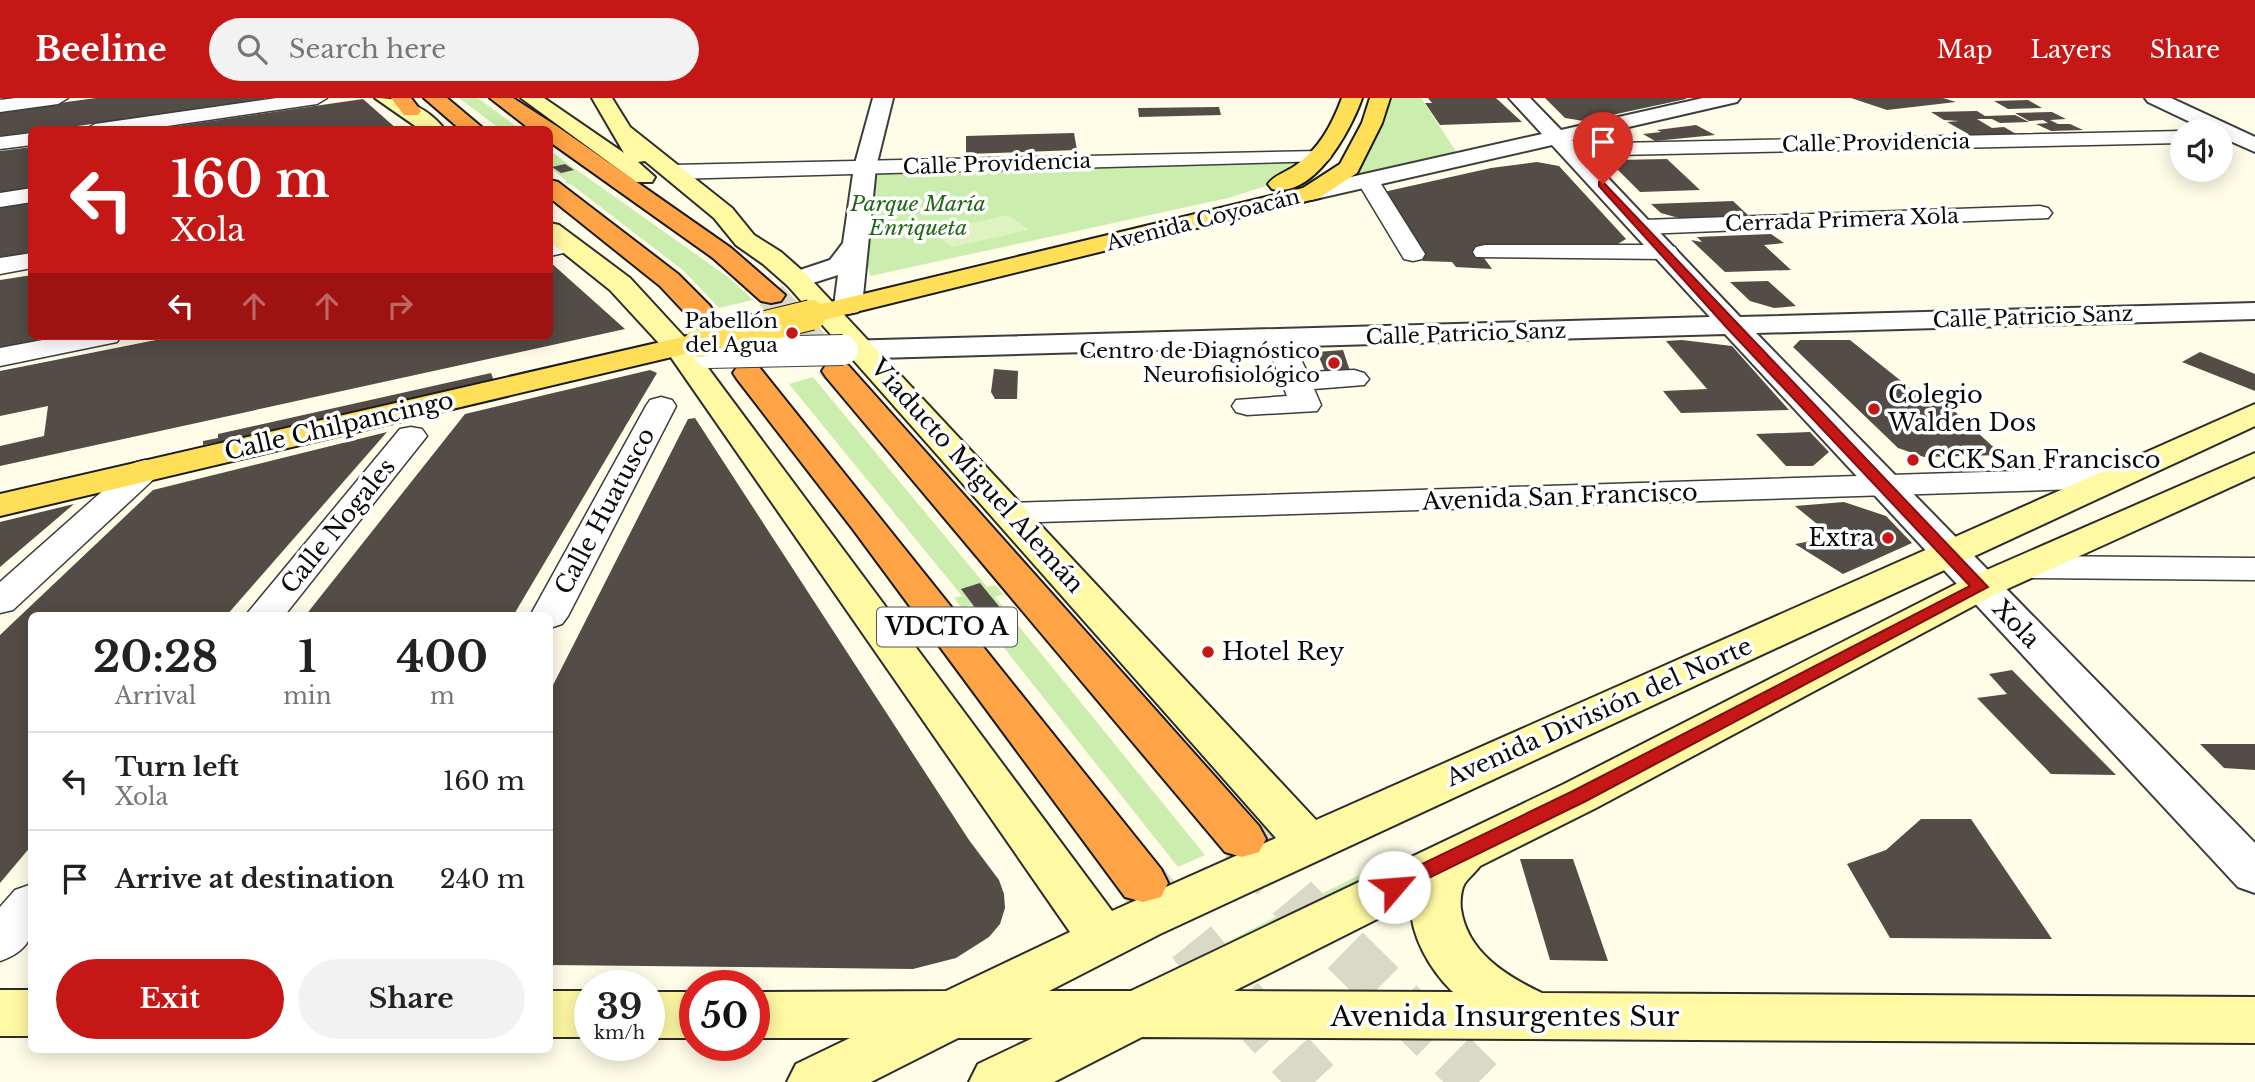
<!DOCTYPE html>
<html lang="en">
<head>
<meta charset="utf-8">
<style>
	:root { --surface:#fff; --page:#f2f2f2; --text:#222; --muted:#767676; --line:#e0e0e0; --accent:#c61717 }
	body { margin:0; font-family:"Libre Baskerville",serif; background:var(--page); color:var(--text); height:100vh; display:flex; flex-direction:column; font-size:26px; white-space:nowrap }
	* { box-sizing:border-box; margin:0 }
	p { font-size:23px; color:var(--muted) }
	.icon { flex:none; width:38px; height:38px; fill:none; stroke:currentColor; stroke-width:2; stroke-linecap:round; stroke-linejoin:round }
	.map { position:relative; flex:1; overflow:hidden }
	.drawer { position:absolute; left:28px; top:514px; width:525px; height:441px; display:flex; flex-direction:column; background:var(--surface); border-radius:10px; box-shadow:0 4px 18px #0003 }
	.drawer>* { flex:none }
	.guide { position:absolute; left:28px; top:28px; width:525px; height:214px; border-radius:10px; box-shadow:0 4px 18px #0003; background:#c61717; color:#fff; overflow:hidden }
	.tools { position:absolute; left:2170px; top:21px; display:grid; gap:14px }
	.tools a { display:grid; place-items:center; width:63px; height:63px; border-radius:50%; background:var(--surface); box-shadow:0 4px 18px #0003; font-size:35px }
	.speed { position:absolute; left:574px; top:872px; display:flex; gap:14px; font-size:35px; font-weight:700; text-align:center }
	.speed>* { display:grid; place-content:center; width:91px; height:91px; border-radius:50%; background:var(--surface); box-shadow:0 4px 18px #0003; line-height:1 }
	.speed small { font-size:18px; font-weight:400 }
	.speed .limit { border:10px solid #d22; background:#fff; color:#111 }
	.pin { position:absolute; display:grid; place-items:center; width:60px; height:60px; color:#fff; margin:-72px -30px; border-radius:50% 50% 50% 0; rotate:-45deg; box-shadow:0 0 7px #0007 }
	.pin .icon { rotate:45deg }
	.me { position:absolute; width:77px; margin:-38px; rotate:63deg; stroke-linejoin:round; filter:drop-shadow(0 0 5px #0008) }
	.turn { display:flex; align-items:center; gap:24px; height:147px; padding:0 28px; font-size:32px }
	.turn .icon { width:91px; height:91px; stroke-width:2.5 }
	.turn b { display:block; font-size:49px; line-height:60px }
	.lanes { display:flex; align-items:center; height:66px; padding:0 28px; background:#0003; justify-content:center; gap:35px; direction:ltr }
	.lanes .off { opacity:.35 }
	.eta { display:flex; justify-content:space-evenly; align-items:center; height:119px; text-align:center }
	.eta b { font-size:42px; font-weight:800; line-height:49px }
	.action { display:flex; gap:14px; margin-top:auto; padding:14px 28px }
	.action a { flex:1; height:80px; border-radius:42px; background:var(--accent); color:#fff; font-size:28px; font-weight:800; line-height:80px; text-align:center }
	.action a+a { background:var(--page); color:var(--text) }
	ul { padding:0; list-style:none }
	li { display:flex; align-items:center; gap:21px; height:98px; padding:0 28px; border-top:2px solid var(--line) }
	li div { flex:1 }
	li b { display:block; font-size:26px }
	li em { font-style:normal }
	header { display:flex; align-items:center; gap:42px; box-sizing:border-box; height:98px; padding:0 35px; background:var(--accent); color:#fff }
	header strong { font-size:33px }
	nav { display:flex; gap:38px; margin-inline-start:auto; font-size:24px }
	.search { width:490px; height:63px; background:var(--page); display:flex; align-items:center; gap:18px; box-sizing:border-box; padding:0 24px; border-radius:38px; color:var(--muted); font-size:26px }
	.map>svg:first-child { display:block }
</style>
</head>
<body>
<header>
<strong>Beeline</strong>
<div class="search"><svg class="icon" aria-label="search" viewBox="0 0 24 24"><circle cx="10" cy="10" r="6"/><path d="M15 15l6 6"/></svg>Search here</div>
<nav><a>Map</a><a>Layers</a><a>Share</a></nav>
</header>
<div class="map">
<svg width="2255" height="984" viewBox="0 0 2255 984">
	<rect width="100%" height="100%" fill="#fffce8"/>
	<g fill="#cbedae">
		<path d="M 459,0 L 478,0 L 520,31 L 500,31 Z"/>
		<path d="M 1385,0 L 1421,0 L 1457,55 L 1358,77 Z"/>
		<path d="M 550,53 L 728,179 L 753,202 L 719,210 L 684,173 L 572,87 L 564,84 L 567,83 L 550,69 Z"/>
		<path d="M 1311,60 L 1269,87 L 1228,100 L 870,178 L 865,154 L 869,71 Z"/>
		<path d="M 813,279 L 987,489 L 995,487 L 1003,496 L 995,499 L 1205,757 L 1178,769 L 970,507 L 962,510 L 954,500 L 962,498 L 789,286 Z"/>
		<path d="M 1365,774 L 1370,780 L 1210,862 L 1205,855 Z"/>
	</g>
	<path fill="#dff3c1" d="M 1009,117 L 1029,132 L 952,149 L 933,133 Z"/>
	<g fill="#544c46">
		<path d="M 96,0 L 264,0 L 264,2 L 49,32 L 32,32 L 32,34 L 0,38 L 0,13 Z"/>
		<path d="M 1428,0 L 1496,0 L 1522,24 L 1440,27 L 1425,5 L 1432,5 Z"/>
		<path d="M 1545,0 L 1686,0 L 1686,1 L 1584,23 L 1565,20 Z"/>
		<path d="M 1851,0 L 1943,0 L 1956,4 L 1887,12 Z"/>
		<path d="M 363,1 L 398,32 L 163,32 L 163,30 Z"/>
		<path d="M 2028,2 L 2042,10 L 2008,11 L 1994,3 Z"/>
		<path d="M 1219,9 L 1221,17 L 1139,19 L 1138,10 Z"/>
		<path d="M 1977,13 L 1985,18 L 2015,17 L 2029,24 L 2000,25 L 1992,21 L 1977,21 L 1992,30 L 2004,29 L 2018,37 L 1972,38 L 1947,24 L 1959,23 L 1944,22 L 1931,14 Z"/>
		<path d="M 2052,14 L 2066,21 L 2050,22 L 2058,26 L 2070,26 L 2083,32 L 2051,33 L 2036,26 L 2048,25 L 2043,22 L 2029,23 L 2015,15 Z"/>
		<path d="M 1696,27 L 1715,37 L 1655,43 L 1643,36 L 1661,34 L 1657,32 Z"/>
		<path d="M 1074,35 L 1077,52 L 966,56 L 966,38 Z"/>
		<path d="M 32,49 L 32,91 L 0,96 L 0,53 Z"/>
		<path d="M 1667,61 L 1700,92 L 1640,94 L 1614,68 L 1617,62 Z"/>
		<path d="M 1537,64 L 1559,68 L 1626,141 L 1611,150 L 1476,149 L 1492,171 L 1456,169 L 1452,164 L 1423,163 L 1379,95 L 1491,70 Z"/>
		<path d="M 565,66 L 574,72 L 561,75 L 552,69 Z"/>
		<path d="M 1733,103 L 1749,118 L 1682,121 L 1661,115 L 1651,106 Z"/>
		<path d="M 32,104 L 32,155 L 0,160 L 0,109 Z"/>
		<path d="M 1771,136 L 1784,145 L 1764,147 L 1791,172 L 1725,174 L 1691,142 L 1702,144 L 1697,139 Z"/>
		<path d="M 550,164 L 625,231 L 0,368 L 0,348 L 44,338 L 48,308 L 0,318 L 0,273 L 176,238 L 550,238 Z"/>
		<path d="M 32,177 L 32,238 L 58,239 L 0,250 L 0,182 Z"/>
		<path d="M 1768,183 L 1796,208 L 1774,210 L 1750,203 L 1730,184 Z"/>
		<path d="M 1682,242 L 1732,248 L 1789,312 L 1681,315 L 1663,293 L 1707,291 L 1666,243 Z"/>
		<path d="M 1800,242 L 1850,242 L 1921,299 L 1938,298 L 2002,357 L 1924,359 L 1898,350 L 1793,249 Z"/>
		<path d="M 1343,252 L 1351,276 L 1326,276 L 1317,254 Z"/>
		<path d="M 2200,254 L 2255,276 L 2255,293 L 2182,264 Z"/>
		<path d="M 994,271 L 1018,273 L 1017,301 L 995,301 L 991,294 Z"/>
		<path d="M 650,272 L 657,275 L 513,518 L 305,518 L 465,316 Z"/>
		<path d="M 491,275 L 495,286 L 219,348 L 219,344 L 203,347 L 203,343 L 218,340 L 218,336 Z"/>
		<path d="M 695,320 L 969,742 L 999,782 L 1004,796 L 1005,810 L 1000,826 L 989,839 L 956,860 L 913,871 L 550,867 L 550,593 L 688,321 Z"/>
		<path d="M 387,334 L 226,518 L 32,518 L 32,747 L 0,785 L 0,537 L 153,392 Z"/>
		<path d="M 1810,334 L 1829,354 L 1813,368 L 1786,368 L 1756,336 Z"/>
		<path d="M 1844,404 L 1886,418 L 1912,445 L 1843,476 L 1795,446 L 1833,439 L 1795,408 Z"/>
		<path d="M 74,406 L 0,469 L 0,424 Z"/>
		<path d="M 980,485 L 1002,512 L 982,519 L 961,491 Z"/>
		<path d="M 2012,572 L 2116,677 L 2051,676 L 1977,600 L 2007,596 L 1989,576 Z"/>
		<path d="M 2200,646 L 2255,646 L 2255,672 L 2224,670 Z"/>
		<path d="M 1921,721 L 1971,721 L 2052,841 L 1890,840 L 1847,766 L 1886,752 Z"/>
		<path d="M 1520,761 L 1573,761 L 1608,863 L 1550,862 Z"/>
	</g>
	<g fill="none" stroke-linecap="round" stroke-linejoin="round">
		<path stroke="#dad8c7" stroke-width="30" stroke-dasharray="30 15" stroke-linecap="butt" d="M 771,197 L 837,273"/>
		<g stroke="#dad8c7" stroke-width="50" stroke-dasharray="50 25" stroke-linecap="butt">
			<path d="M 1244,742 L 1295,803 L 1479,984"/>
			<path d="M 1144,786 L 1235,897 L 1315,984"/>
		</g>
		<g stroke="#3d3d3d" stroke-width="3">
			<g id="minor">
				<path d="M 16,0 L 68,0 L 58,6 L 0,14 L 0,2 Z"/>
				<path d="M 277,0 L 327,0 L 317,6 L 140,32 L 85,32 L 95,26 Z"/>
				<path d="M 2182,33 L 2182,45 L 1570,58 L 1563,56 L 1560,52 L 1563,48 L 1570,46 Z"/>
				<path d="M 32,35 L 32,47 L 0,51 L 0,39 Z"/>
				<path d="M 1320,53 L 1327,55 L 1331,59 L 1327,63 L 673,81 L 665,79 L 662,74 L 665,69 L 673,67 Z"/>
				<path d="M 1368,76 L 1376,78 L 1425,156 L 1422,161 L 1413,163 L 1404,161 L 1401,156 L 1357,83 L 1360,78 Z"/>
				<path d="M 32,90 L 32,104 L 0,109 L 0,95 Z"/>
				<path d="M 2040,108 L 2048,110 L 2052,115 L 2048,120 L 1643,136 L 1635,134 L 1631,129 L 1635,124 L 1643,122 Z"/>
				<path d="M 568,140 L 577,142 L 580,147 L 577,152 L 550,158 L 550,144 Z"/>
				<path d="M 1485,147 L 1666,147 L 1675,149 L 1678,154 L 1675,159 L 1666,161 L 1476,159 L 1473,154 L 1476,149 Z"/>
				<path d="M 32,155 L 32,170 L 0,176 L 0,160 Z"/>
				<path d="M 1279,234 L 1289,236 L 1307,274 L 1354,272 L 1364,275 L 1369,281 L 1364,287 L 1314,291 L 1321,307 L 1317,313 L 1247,317 L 1236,314 L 1232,308 L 1236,302 L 1287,298 L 1265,242 L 1269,236 Z"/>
				<path d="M 64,238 L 121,238 L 117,244 L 107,246 L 0,268 L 0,250 Z"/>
				<path d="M 661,299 L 672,302 L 676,308 L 568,518 L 562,526 L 550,530 L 550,518 L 530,518 L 646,308 L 650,302 Z"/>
				<path d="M 411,329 L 422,331 L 427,338 L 284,518 L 245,518 L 400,331 Z"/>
				<path d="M 145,362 L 156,365 L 161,372 L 156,379 L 13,512 L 0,515 L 0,484 L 134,365 Z"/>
				<path d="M 2110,370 L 2122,373 L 2126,380 L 2122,387 L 2110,390 L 1010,425 L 998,422 L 993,415 L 998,408 L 1010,405 Z"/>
				<path d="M 2026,458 L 2255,460 L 2255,482 L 2026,480 L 2013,477 L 2008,469 L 2013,461 Z"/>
				<path d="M 32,786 C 32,823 42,849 0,863 L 0,809 L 15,792 Z"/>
			</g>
		</g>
		<g stroke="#3d3d3d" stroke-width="4">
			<g id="tertiary">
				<path d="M 873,0 L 893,0 L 876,69 L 862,208 L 858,214 L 848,216 L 838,214 L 834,208 L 838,177 L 797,190 L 788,188 L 784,182 L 788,176 L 830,162 L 843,145 L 854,69 Z"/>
				<path d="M 1509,0 L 1530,0 L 1561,32 L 1703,0 L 1740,0 L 1737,4 L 1572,42 L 1740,219 L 2255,205 L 2255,221 L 1756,235 L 2255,745 L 2255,795 L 2238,789 L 1725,236 L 843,261 L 833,258 L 828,252 L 833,246 L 843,243 L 1710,219 L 1552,47 L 1311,102 L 1303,100 L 1299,95 L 1303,90 L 1311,88 L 1542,36 Z"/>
				<path d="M 2145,0 L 2171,0 L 2255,39 L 2255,54 L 2221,39 L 2221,33 L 2209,33 L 2148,4 Z"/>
			</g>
		</g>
		<g stroke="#2c2c2c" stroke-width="4">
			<g id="secondary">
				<path d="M 375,0 C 403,0 427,8 445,32 L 421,32 Z"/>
				<path d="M 521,0 L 544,0 L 624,55 L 592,0 L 612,0 L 630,29 L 732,110 L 754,137 L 781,154 L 806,176 L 1316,722 L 2255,306 L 2255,328 L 1160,836 L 1049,893 L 1131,893 L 1564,686 L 1966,481 L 2255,355 L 2255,378 L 1994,497 L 1596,710 L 1480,768 C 1476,774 1469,779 1465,785 C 1461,791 1460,804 1461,811 C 1467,854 1506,878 1542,895 L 2255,899 L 2255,945 L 1142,939 L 1054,984 L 969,984 L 978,966 L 1033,940 L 958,940 L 871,984 L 787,984 L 796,966 L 850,940 L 754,940 L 754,894 L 946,893 L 1070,834 L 668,255 L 610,192 L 550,144 L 550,125 L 559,127 L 630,180 L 688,243 L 1112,813 L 1276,740 L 788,188 L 763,166 L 736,147 L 714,120 L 645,63 L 638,64 L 655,79 L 652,84 L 636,84 ZM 1411,804 C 1409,836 1430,872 1453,894 L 1234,893 Z"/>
				<rect x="0" y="892" width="32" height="46"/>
				<rect x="550" y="893" width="40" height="46"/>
				<rect x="649" y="894" width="46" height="46"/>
			</g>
		</g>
		<g stroke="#1b1b1b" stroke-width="4">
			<g id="primary">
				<path d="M 1342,0 L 1362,0 C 1351,32 1314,101 1272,91 L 1268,86 C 1274,77 1287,74 1296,67 C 1319,51 1332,27 1342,0 Z"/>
				<path d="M 1370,0 L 1390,0 L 1382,25 L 1357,75 L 1319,100 L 811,225 L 801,223 L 797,217 L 801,211 L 1303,90 L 1340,66 L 1362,25 Z"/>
				<path d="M 700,235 L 710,238 L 715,244 L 710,250 L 0,418 L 0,396 Z"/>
			</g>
		</g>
		<g stroke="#1b1b1b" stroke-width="4">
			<g id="motorway">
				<path d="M 391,0 L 411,0 L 421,13 L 418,17 L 404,17 Z"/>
				<path d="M 424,0 L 447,0 L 485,32 L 461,32 Z"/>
				<path d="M 490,0 L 513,0 L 558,29 L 731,150 L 785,197 L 781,203 L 771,205 L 761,203 L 713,160 L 550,44 L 550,32 L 531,32 Z"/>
				<path d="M 550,82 L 558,84 L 678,176 L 710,208 L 714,214 L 710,220 L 700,222 L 690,220 L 660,188 L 550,100 Z"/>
				<path d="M 837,264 L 848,267 L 1259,728 L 1266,741 L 1259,754 L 1242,759 L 1225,754 L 826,279 L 822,273 L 826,267 Z"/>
				<path d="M 748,266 L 759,269 L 1161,771 L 1168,785 L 1161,799 L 1143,804 L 1125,799 L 852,430 L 737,281 L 733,275 L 737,269 Z"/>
			</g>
		</g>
		<use href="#minor" fill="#fff" fill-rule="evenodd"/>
		<use href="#tertiary" fill="#fff" fill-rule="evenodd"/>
		<use href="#secondary" fill="#fff9a3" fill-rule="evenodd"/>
		<use href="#primary" fill="#ffdf58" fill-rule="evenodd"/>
		<use href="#motorway" fill="#ffa446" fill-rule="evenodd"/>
		<g stroke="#3d3d3d" stroke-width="32" stroke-linecap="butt">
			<path id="tertiary-bridge" d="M 709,255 L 843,252"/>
		</g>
		<g stroke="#1b1b1b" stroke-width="32" stroke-linecap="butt">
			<path id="primary-bridge" d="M 700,244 L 811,217"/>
		</g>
		<use href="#tertiary-bridge" stroke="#fff" stroke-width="30"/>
		<use href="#primary-bridge" stroke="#ffdf58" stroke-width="30"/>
	</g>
	<path fill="#c61717" stroke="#810f0f" stroke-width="2" d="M 1603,84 L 1988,489 L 1586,703 L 1394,797 L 1387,795 L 1384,789 L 1387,783 L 1573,693 L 1970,488 L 1728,231 L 1599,88 L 1599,84 Z"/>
	<g fill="#c61717" stroke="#fff" stroke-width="2.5">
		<circle cx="792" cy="235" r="7"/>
		<circle cx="1334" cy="265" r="7"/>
		<circle cx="1874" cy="311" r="7"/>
		<circle cx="1913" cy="362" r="7"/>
		<circle cx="1888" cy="440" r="7"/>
		<circle cx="1208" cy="554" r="7"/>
	</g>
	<g text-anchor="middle" stroke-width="7" stroke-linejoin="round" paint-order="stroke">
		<g font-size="21" fill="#0a0a0a" stroke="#fff">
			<text transform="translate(1876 45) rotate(-1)" y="7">Calle Providencia</text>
			<text transform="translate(997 66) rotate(-2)" y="7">Calle Providencia</text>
			<text transform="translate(1203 122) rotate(-14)" y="7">Avenida Coyoacán</text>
			<text transform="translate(1842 122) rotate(-2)" y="7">Cerrada Primera Xola</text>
			<text transform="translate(2033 219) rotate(-2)" y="7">Calle Patricio Sanz</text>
			<text transform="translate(1466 236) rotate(-2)" y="7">Calle Patricio Sanz</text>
		</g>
		<g font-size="21" font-style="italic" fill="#236716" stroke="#fff">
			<text x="918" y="113">Parque María<tspan x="918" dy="24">Enriqueta</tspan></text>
		</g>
		<g font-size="21" fill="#0a0a0a" stroke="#fff" text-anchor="end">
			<text x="778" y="230">Pabellón<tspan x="778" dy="24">del Agua</tspan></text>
			<text x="1320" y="260">Centro de Diagnóstico<tspan x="1320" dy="24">Neurofisiológico</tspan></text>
		</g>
		<rect fill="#fff" stroke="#545454" stroke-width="2" x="877" y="509.5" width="140" height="39" rx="5"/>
		<g font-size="23" font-weight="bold" fill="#0a0a0a">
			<text x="947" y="537">VDCTO A</text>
		</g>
		<g font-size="24" fill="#0a0a0a" stroke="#fff" text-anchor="start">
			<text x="1888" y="305">Colegio<tspan x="1888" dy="28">Walden Dos</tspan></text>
			<text x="1927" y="370">CCK San Francisco</text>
			<text x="1874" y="448" text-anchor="end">Extra</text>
			<text x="1222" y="562">Hotel Rey</text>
		</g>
		<g font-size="24" fill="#0a0a0a" stroke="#fff">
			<text transform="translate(339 328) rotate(-13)" y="8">Calle Chilpancingo</text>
			<text transform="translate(977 378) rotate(48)" y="8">Viaducto Miguel Alemán</text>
			<text transform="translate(1560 399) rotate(-2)" y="8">Avenida San Francisco</text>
			<text transform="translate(605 413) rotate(-62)" y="8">Calle Huatusco</text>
			<text transform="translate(338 428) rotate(-51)" y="8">Calle Nogales</text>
			<text transform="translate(2016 526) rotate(46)" y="8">Xola</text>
			<text transform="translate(1599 614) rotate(-24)" y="8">Avenida División del Norte</text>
		</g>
		<g font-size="28" fill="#0a0a0a" stroke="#fff">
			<text x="1505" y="928">Avenida Insurgentes Sur</text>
		</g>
	</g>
</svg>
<div class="tools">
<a><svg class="icon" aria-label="sound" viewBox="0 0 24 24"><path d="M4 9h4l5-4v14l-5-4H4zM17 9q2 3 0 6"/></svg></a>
</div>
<div class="speed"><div>39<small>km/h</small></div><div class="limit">50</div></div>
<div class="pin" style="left:1603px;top:86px;background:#d93025"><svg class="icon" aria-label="arrive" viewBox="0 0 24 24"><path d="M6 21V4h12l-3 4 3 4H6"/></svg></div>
<svg class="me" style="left:1394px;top:789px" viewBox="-20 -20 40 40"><circle r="19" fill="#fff"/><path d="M0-13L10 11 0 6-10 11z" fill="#c61717"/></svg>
<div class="guide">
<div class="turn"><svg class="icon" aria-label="left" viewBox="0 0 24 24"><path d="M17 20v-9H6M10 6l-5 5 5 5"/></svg><div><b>160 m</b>Xola</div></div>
<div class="lanes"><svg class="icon" aria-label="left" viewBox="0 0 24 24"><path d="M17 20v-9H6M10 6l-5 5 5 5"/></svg><svg class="icon off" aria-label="ahead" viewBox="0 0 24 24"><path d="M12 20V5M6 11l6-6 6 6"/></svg><svg class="icon off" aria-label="ahead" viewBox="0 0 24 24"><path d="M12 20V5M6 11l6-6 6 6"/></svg><svg class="icon off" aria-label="right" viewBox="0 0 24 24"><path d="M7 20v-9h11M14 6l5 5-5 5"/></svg></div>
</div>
<section class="drawer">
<div class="eta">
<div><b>20:28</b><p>Arrival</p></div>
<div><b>1</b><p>min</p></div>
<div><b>400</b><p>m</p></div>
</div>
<ul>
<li><svg class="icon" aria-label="left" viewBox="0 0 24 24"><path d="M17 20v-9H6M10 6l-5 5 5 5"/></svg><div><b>Turn left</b><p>Xola</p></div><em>160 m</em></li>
<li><svg class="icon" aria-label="arrive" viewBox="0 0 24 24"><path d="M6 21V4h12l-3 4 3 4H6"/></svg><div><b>Arrive at destination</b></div><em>240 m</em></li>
</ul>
<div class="action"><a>Exit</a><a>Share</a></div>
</section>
</div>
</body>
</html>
